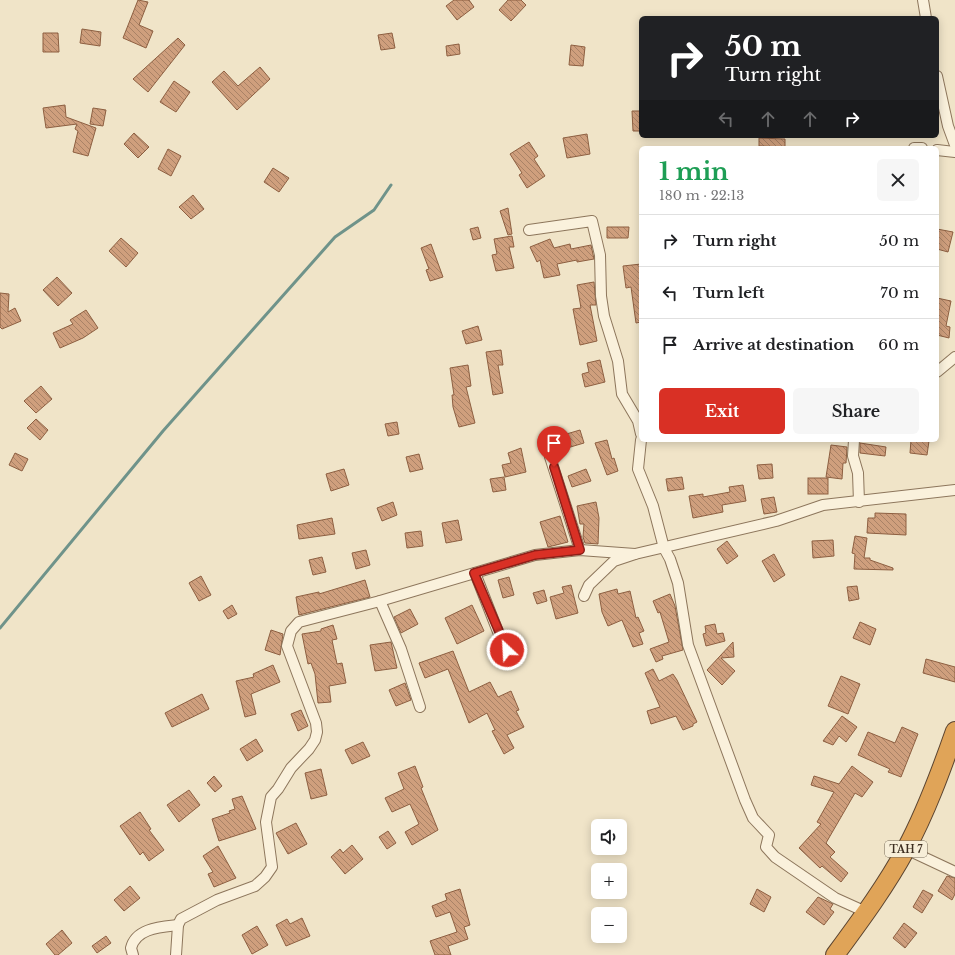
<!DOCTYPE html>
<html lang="en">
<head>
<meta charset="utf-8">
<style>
	:root { --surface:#fff; --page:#f6f6f6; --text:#202124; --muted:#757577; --line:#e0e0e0; --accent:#d93025 }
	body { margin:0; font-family:"Libre Baskerville",serif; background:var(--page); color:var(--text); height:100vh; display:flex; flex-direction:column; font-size:15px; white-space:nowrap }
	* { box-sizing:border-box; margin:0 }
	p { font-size:13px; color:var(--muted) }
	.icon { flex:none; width:22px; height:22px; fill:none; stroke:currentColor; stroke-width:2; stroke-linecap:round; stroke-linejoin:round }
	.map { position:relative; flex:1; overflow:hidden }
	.side { position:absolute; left:639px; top:146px; width:300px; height:296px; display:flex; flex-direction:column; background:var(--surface); border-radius:6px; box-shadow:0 2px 10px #0003 }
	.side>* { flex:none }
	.top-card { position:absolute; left:639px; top:16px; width:300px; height:122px; border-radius:6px; box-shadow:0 2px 10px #0003; background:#202124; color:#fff; overflow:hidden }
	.controls { position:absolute; left:591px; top:819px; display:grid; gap:8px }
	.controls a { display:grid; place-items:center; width:36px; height:36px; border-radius:6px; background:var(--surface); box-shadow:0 2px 10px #0003; font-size:20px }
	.pin { position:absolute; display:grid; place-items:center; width:34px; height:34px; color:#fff; margin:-41px -17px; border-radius:50% 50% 50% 0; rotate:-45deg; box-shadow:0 0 4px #0007 }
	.pin .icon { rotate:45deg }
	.me { position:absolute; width:44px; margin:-22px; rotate:335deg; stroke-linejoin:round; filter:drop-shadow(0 0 3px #0008) }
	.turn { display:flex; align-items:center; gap:14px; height:84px; padding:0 20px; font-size:18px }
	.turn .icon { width:52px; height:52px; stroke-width:2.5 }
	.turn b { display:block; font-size:28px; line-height:34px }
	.lanes { display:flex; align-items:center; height:38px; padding:0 20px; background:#0003; justify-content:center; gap:20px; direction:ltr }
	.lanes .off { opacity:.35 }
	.round { display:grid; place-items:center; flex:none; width:42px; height:42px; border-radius:6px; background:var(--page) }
	.overview { display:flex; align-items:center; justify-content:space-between; height:68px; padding:0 20px }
	h1 { font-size:24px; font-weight:800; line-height:30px; color:#1e9e55 }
	.button { display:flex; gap:8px; margin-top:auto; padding:8px 20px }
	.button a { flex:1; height:46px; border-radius:6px; background:var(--accent); color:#fff; font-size:16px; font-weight:800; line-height:46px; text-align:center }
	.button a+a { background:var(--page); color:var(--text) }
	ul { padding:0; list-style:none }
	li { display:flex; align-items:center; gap:12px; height:52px; padding:0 20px; border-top:1px solid var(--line) }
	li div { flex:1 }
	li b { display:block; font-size:15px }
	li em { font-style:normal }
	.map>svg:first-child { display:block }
</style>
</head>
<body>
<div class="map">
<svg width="955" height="955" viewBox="0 0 955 955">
	<defs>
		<pattern id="building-back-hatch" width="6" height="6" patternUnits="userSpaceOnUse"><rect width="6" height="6" fill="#cf9f7d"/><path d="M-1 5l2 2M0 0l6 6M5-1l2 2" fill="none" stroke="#a98266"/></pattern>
	</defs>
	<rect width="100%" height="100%" fill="#f0e4c8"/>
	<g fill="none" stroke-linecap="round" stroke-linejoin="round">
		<path stroke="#6f938a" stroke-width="3" d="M 0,628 L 163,431 L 335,237 L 374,210 L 391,185"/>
	</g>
	<g fill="url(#building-back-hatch)" stroke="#8d5f41">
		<path d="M 138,0 L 148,2 L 139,25 L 153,31 L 146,48 L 123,38 Z"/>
		<path d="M 454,0 L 469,0 L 474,7 L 457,20 L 446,6 Z"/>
		<path d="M 508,0 L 521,0 L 526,5 L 511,21 L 499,10 Z"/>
		<path d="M 82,29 L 101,32 L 100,46 L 80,43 Z"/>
		<path d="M 43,33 L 58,33 L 59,52 L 43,52 Z"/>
		<path d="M 392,33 L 395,48 L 381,50 L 378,35 Z"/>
		<path d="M 178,38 L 185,45 L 148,92 L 133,79 Z"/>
		<path d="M 459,44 L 460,54 L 447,56 L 446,46 Z"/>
		<path d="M 571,45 L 585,47 L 583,66 L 569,65 Z"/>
		<path d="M 260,67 L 270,79 L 237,110 L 212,82 L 224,71 L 238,86 Z"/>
		<path d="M 174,81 L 190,92 L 176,112 L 160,102 Z"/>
		<path d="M 65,105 L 66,117 L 96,128 L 88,156 L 73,152 L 78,131 L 75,129 L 77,124 L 46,128 L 43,108 Z"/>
		<path d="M 93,108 L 106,110 L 103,126 L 90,124 Z"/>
		<path d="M 632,111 L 641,111 L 641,131 L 633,131 Z"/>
		<path d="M 134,133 L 149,147 L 138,158 L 124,144 Z"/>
		<path d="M 587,134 L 590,154 L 567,158 L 563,138 Z"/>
		<path d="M 759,138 L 785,139 L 785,147 L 759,146 Z"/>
		<path d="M 529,142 L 538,156 L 534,159 L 545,176 L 527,188 L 519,175 L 522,173 L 510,154 Z"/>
		<path d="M 168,149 L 181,156 L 171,176 L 158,169 Z"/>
		<path d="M 273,168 L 289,178 L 279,192 L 264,182 Z"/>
		<path d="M 193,195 L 204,209 L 191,219 L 179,207 Z"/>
		<path d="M 508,208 L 512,234 L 508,235 L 500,211 Z"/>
		<path d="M 478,227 L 481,238 L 473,240 L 470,229 Z"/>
		<path d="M 607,227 L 629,227 L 628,238 L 607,238 Z"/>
		<path d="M 937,229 L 953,232 L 948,252 L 937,249 Z"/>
		<path d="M 512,236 L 514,247 L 509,247 L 514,268 L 496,271 L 492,255 L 497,254 L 494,239 Z"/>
		<path d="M 121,238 L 138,253 L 126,267 L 109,251 Z"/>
		<path d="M 550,239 L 554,248 L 570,244 L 571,249 L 591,245 L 594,259 L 577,262 L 577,260 L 557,264 L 560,275 L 544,278 L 540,260 L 537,262 L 530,247 Z"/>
		<path d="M 431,244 L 443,277 L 430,281 L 426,270 L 429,269 L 421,248 Z"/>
		<path d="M 641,264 L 641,322 L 636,323 L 631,287 L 626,288 L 623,266 Z"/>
		<path d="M 57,277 L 72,293 L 58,306 L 43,290 Z"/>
		<path d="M 594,282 L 596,305 L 590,305 L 597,341 L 580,345 L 573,309 L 581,308 L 577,285 Z"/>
		<path d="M 0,293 L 9,294 L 8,312 L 15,308 L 21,321 L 2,329 L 0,327 Z"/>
		<path d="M 937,298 L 951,301 L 946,326 L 950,327 L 949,338 L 937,335 Z"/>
		<path d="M 86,310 L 98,328 L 83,338 L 60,348 L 53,333 L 73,324 L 70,320 Z"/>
		<path d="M 478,326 L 482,340 L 466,344 L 462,331 Z"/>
		<path d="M 501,350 L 503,365 L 498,365 L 503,393 L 493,395 L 486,352 Z"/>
		<path d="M 600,360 L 605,382 L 585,387 L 582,374 L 589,372 L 587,363 Z"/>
		<path d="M 468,365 L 471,386 L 466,387 L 475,423 L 459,427 L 453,407 L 452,395 L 454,395 L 450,368 Z"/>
		<path d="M 41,386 L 52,399 L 36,413 L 24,401 Z"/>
		<path d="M 36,419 L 48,430 L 40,440 L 27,428 Z"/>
		<path d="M 397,422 L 399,434 L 388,436 L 385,424 Z"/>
		<path d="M 580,430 L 584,443 L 567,448 L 563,435 Z"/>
		<path d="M 607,440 L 612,459 L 614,458 L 618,471 L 607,475 L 595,443 Z"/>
		<path d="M 911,440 L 929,441 L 927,455 L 910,453 Z"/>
		<path d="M 860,443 L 886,447 L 885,456 L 860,453 Z"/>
		<path d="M 831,445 L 847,447 L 846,463 L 843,463 L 842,479 L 826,477 Z"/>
		<path d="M 521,448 L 526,472 L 505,477 L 502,465 L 511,463 L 508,453 Z"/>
		<path d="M 15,453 L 28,459 L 22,471 L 9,465 Z"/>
		<path d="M 419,454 L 423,469 L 410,472 L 406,457 Z"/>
		<path d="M 772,464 L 773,478 L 759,479 L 757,465 Z"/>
		<path d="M 344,469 L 349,485 L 331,491 L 326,474 Z"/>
		<path d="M 586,469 L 591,481 L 572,487 L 568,476 Z"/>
		<path d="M 504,477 L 506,490 L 493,492 L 490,479 Z"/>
		<path d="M 682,477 L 684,489 L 668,491 L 666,479 Z"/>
		<rect x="808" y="478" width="20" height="16"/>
		<path d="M 743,485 L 746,501 L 722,505 L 723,512 L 693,518 L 689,496 L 703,494 L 703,497 L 730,492 L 729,487 Z"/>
		<path d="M 774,497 L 777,512 L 764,514 L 761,499 Z"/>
		<path d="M 393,502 L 397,515 L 382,521 L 377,508 Z"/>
		<path d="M 596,502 L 599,518 L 598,544 L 585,543 L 583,537 L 584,524 L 580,524 L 577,506 Z"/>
		<path d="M 875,513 L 906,514 L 906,535 L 867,533 L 868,518 L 875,518 Z"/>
		<path d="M 560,516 L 568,542 L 548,547 L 540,522 Z"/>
		<path d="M 332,518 L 335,534 L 299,539 L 297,525 Z"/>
		<path d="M 458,520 L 462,540 L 446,543 L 442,523 Z"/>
		<path d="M 421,531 L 423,546 L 407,548 L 405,533 Z"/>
		<path d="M 855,536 L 867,538 L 864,558 L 870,558 L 870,560 L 893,568 L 893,570 L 854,569 L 855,554 L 852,553 Z"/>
		<path d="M 833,540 L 834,556 L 813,558 L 812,541 Z"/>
		<path d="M 727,541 L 738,556 L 727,564 L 717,549 Z"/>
		<path d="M 366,550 L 370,565 L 356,569 L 352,553 Z"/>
		<path d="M 774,554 L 785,575 L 774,582 L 762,561 Z"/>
		<path d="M 322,557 L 326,572 L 313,575 L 309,560 Z"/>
		<path d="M 201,576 L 211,595 L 199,601 L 189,583 Z"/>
		<path d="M 509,577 L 514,595 L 503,598 L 498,580 Z"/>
		<path d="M 365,580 L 370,597 L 299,615 L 296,597 L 319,592 L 319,594 Z"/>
		<path d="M 571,585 L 578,613 L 556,619 L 550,597 L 564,593 L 562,587 Z"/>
		<path d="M 857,586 L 859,599 L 849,601 L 847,587 Z"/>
		<path d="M 617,589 L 618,594 L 630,591 L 636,618 L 638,617 L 644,631 L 639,633 L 643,644 L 633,647 L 622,620 L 608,626 L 602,612 L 599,594 Z"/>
		<path d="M 544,590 L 547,601 L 537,604 L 533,593 Z"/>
		<path d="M 670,594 L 675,606 L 683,650 L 662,656 L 663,659 L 656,662 L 650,649 L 669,642 L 660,612 L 658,613 L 653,601 Z"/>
		<path d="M 232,605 L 237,614 L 228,619 L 223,611 Z"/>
		<path d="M 472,605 L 484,631 L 457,644 L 445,618 Z"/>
		<path d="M 410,609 L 418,624 L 401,633 L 394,617 Z"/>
		<path d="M 860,622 L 876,629 L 870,645 L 853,638 Z"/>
		<path d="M 715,624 L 717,634 L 723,633 L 725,641 L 706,646 L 703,634 L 706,633 L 705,626 Z"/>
		<path d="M 333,625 L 337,639 L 332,640 L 337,664 L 342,663 L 346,683 L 329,686 L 331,702 L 318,703 L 315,674 L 311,663 L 308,664 L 302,634 L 321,631 L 321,629 Z"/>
		<path d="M 271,630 L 283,634 L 280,655 L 265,650 Z"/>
		<path d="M 391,642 L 397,668 L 375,671 L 370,645 Z"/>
		<path d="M 733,642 L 734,657 L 721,658 L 735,671 L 722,685 L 707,670 Z"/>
		<path d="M 453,651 L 469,692 L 490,682 L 498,697 L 511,691 L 519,710 L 516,711 L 524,727 L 507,735 L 514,748 L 504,754 L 492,731 L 495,730 L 487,713 L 469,723 L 448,669 L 425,678 L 419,663 Z"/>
		<path d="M 926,659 L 955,667 L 955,682 L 923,673 Z"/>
		<path d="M 273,665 L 280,682 L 251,694 L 256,714 L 245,717 L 236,681 L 254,677 L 253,674 Z"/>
		<path d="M 653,669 L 659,681 L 673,674 L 677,680 L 697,722 L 693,724 L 693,726 L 683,730 L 676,716 L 651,724 L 647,711 L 660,707 L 645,673 Z"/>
		<path d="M 841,676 L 860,684 L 848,714 L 828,706 Z"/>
		<path d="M 405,683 L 411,700 L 396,706 L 389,690 Z"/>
		<path d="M 202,694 L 209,709 L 172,727 L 165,713 Z"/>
		<path d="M 301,710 L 308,726 L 298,731 L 291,714 Z"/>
		<path d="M 842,716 L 857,727 L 846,742 L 839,736 L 833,745 L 823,741 Z"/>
		<path d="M 902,727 L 918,734 L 901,777 L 888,772 L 890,769 L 858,755 L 868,732 L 895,743 Z"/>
		<path d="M 256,739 L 263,751 L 247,761 L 240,749 Z"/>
		<path d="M 363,742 L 370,756 L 352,764 L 345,750 Z"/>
		<path d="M 415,766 L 423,787 L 421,788 L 438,830 L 412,845 L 405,832 L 419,824 L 410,804 L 392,812 L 385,798 L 404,789 L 398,773 Z"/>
		<path d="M 852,766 L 873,782 L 862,797 L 855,793 L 826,843 L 835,852 L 830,857 L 848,873 L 841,882 L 822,866 L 820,868 L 799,848 L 821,824 L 817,822 L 834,792 L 811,785 L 814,776 L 839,784 Z"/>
		<path d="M 321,769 L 327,795 L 311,799 L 305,773 Z"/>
		<path d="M 214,776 L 222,786 L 215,792 L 207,783 Z"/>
		<path d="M 189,790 L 200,805 L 179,822 L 167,805 Z"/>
		<path d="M 242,796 L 256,829 L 219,841 L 212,819 L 230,813 L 229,811 L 235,809 L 232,799 Z"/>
		<path d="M 140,812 L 151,829 L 149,830 L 164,850 L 149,861 L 143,852 L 140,855 L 120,826 Z"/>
		<path d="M 296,823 L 307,844 L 288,854 L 276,833 Z"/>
		<path d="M 388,831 L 396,843 L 387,849 L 379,837 Z"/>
		<path d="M 352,845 L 363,859 L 345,874 L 331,857 L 340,849 L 343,853 Z"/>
		<path d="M 218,846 L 236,878 L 214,887 L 208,874 L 213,872 L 203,856 Z"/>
		<path d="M 947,876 L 955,878 L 955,894 L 952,900 L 938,891 Z"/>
		<path d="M 130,886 L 140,898 L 124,911 L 114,900 Z"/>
		<path d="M 460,889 L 470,925 L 464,927 L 468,939 L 448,946 L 451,955 L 435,955 L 430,941 L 457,932 L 450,912 L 436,917 L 432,906 L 447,900 L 445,894 Z"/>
		<path d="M 757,889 L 771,897 L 764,912 L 750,904 Z"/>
		<path d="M 923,890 L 933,895 L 922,913 L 913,907 Z"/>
		<path d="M 818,897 L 833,904 L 830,909 L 834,912 L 824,925 L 806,912 Z"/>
		<path d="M 302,918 L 310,936 L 286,946 L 276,925 L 287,919 L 290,924 Z"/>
		<path d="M 904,923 L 917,933 L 905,948 L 893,938 Z"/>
		<path d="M 257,926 L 268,945 L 252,954 L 242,935 Z"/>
		<path d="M 62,930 L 72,943 L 58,955 L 55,955 L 46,944 Z"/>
		<path d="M 106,936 L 111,943 L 97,953 L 92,946 Z"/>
	</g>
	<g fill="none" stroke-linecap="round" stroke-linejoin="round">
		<g stroke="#8d765c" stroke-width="12">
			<g id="street">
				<path d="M 923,0 L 926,18"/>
				<path d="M 937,76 L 948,126 L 955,145"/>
				<path d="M 914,148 L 922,148"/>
				<path d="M 937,150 L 955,152"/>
				<path d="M 529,230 L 592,221 L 600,255 L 601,296 L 604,316 L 618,361 L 622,394 L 638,421 L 641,434"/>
				<path d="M 937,372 L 955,357"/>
				<path d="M 641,440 L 638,469 L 653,506 L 664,548 L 670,559 L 678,583 L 688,645 L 745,800 L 753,818 L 769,835 L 766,847 L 775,857 L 835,898 L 866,912"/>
				<path d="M 854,440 L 853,456 L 858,473 L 859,502"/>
				<path d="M 550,457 L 580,550"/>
				<path d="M 475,573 L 502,642 L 512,659"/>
				<path d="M 584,596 L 589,585 L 614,561 L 635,554 L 776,521 L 823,505 L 955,490"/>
				<path d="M 380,601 L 401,649 L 420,707"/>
				<path d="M 906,849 L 955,872"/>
				<path d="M 133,955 L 131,948 C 136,928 161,927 178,925"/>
				<path d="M 176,955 L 178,925 L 181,919 L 217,900 L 255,886 L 265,877 L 272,867 L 266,822 L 271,797 L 278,789 L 291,768 L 309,749 L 315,740 L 317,732 L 316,723 L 287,646 L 291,631 L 299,622 L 380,601 L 535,555 L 580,550 L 635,554"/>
			</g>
		</g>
		<g stroke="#5b4430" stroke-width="20">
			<path id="highway" d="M 835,955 C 860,921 886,886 906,849 C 926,812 941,771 955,731"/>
		</g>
		<use href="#street" stroke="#faf1dc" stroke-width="10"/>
		<use href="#highway" stroke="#e0a458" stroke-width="18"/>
	</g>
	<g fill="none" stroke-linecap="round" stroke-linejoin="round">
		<g stroke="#8d1f18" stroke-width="10">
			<path id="route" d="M 507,650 L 474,573 L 535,555 L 580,550 L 554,467"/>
		</g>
		<use href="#route" stroke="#d93025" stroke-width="7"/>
	</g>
	<g text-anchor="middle" stroke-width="4" stroke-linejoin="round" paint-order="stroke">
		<rect fill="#f7eed8" stroke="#756857" stroke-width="1" x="885" y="841" width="42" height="16" rx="3"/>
		<g font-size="10" font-weight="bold" fill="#3d2e20">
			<text x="906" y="853">TAH 7</text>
		</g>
	</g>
</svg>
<div class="controls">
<a><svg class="icon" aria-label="sound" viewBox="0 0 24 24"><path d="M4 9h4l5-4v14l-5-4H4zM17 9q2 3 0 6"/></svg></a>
<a>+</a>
<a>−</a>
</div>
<div class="pin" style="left:554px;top:467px;background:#d93025"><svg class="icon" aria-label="arrive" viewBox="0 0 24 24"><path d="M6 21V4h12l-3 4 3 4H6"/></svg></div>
<svg class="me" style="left:507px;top:650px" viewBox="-20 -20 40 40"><circle r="17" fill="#d93025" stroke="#fff" stroke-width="3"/><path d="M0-11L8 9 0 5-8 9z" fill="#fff"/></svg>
<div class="top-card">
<div class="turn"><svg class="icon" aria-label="right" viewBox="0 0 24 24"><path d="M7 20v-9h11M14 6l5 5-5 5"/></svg><div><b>50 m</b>Turn right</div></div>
<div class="lanes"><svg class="icon off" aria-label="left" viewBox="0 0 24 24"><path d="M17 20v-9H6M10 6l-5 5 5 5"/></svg><svg class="icon off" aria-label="ahead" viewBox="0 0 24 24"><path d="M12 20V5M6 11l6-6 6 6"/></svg><svg class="icon off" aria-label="ahead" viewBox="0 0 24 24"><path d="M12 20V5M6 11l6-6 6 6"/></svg><svg class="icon" aria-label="right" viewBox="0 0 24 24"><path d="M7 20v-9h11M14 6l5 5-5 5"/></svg></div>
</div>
<section class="side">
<div class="overview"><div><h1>1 min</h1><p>180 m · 22:13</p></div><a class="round"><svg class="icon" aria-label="close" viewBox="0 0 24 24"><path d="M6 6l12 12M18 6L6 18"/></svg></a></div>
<ul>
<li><svg class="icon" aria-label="right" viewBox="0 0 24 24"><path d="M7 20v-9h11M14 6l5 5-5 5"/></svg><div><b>Turn right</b></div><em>50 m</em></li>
<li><svg class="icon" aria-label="left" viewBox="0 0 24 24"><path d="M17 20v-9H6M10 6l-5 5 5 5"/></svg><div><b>Turn left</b></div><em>70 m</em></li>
<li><svg class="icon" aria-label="arrive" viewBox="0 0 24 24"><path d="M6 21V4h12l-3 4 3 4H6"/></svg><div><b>Arrive at destination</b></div><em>60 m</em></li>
</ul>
<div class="button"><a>Exit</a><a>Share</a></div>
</section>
</div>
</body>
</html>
